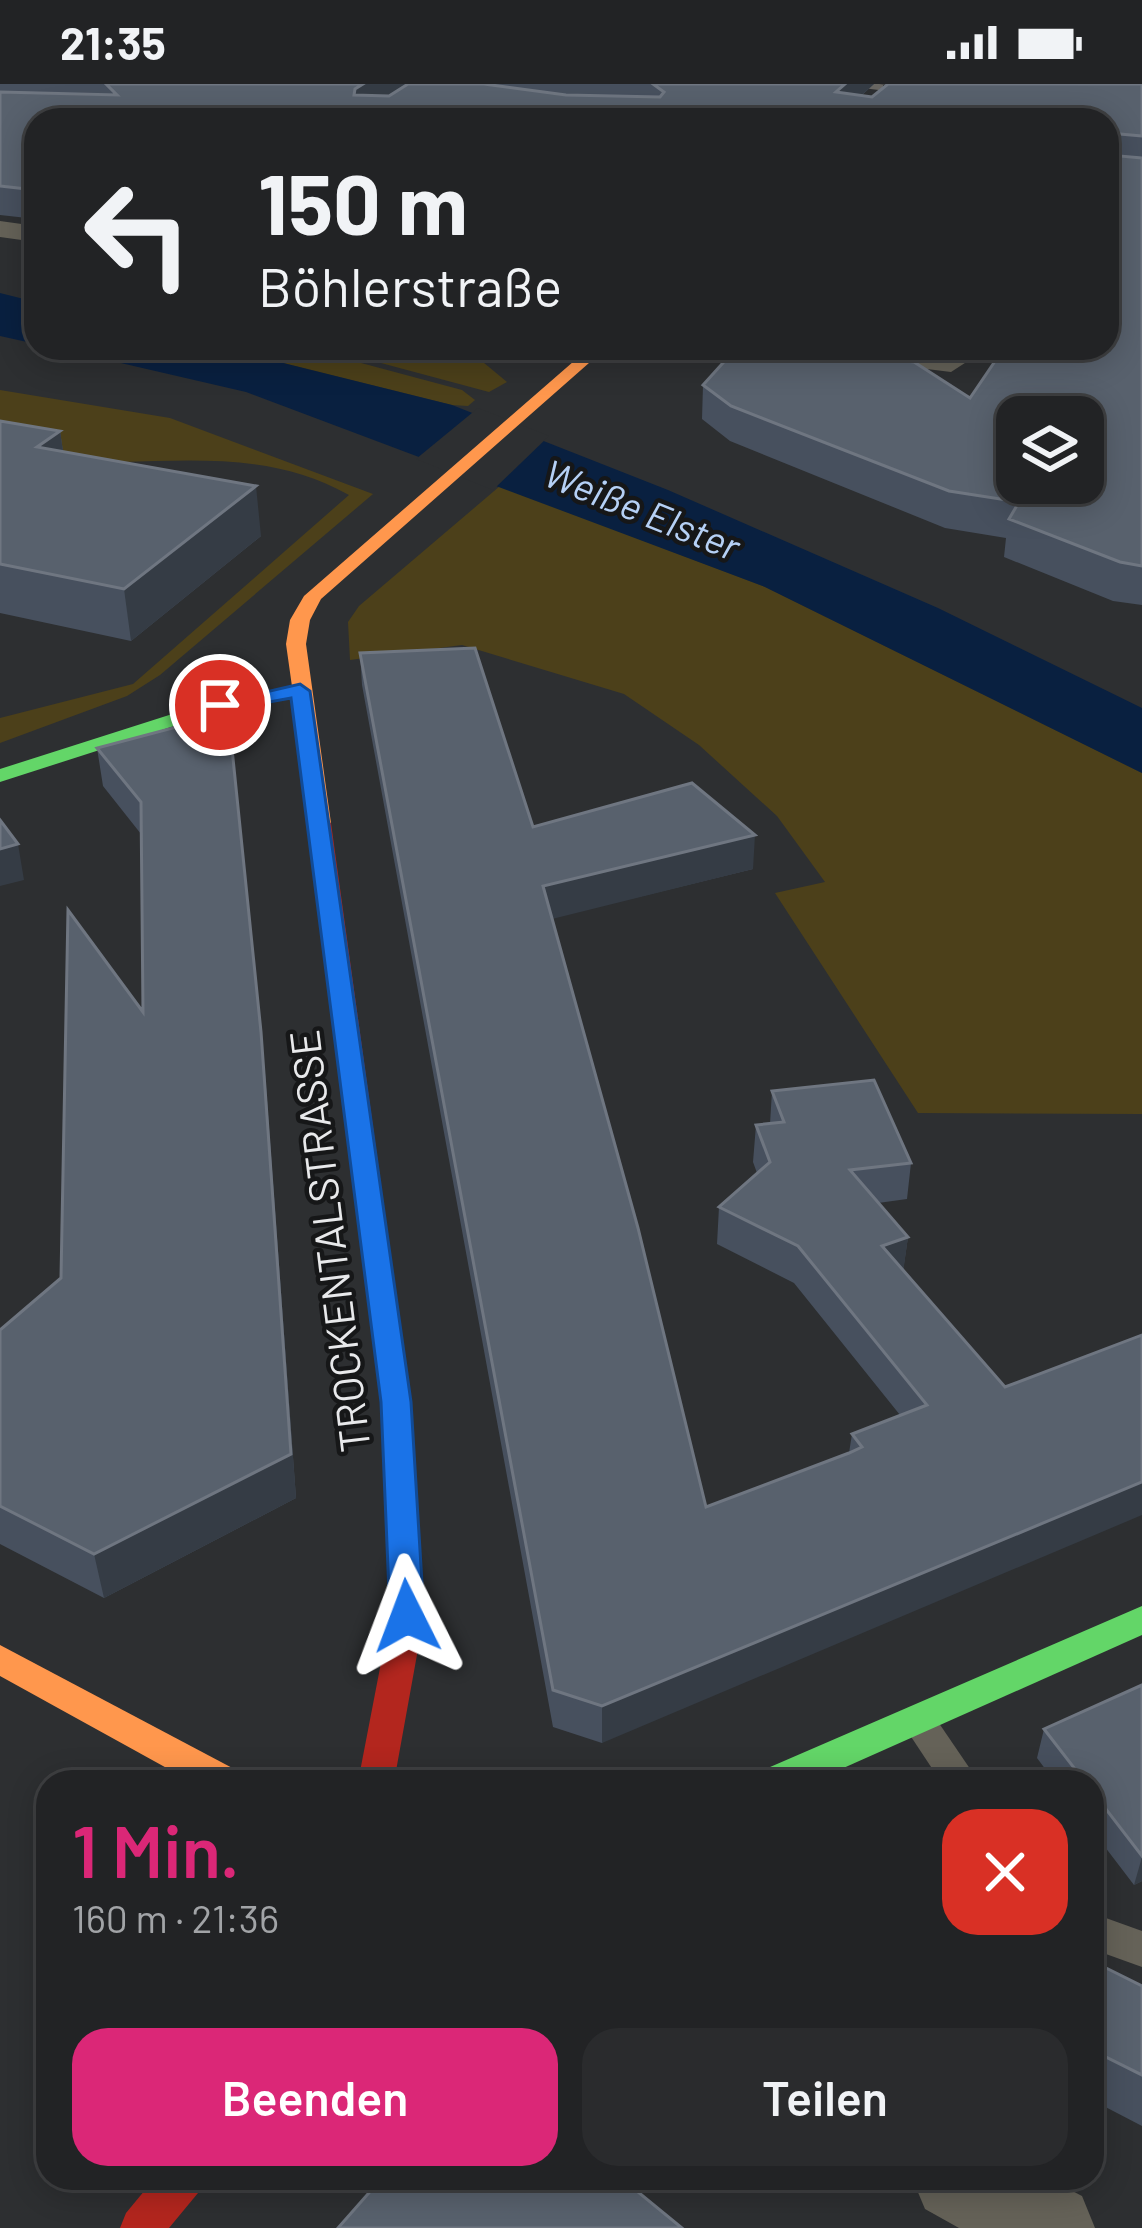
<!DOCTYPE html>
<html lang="de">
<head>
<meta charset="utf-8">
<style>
	:root { --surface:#222325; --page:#2a2b2d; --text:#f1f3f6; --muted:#a2a4a7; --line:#3f4042; --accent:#db2777 }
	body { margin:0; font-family:Barlow,sans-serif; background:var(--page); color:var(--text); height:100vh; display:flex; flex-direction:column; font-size:45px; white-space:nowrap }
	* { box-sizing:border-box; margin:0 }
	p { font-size:39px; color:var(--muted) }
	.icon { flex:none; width:66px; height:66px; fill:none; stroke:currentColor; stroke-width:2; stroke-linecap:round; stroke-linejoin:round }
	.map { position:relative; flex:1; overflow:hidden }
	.details { position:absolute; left:36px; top:1686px; width:1068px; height:420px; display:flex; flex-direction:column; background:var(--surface); border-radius:36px; box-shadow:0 6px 30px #0003,0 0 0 3px var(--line) }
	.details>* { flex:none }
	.guide { position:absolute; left:24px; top:24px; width:1095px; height:252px; border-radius:36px; box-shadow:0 6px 30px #0003,0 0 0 3px var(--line); background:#222325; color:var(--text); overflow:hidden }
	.controls { position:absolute; left:996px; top:312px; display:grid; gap:24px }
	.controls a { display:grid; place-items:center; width:108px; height:108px; border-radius:24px; background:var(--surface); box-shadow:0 6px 30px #0003,0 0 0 3px var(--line); font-size:60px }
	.pin { position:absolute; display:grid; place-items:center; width:102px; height:102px; color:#fff; margin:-51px; border:6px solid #fff; border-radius:50%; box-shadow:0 3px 12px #0007 }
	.me { position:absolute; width:132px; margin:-66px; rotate:357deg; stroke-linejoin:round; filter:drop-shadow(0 0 9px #0008) }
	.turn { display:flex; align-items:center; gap:42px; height:252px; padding:0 36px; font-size:54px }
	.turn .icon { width:156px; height:156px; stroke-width:2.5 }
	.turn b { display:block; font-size:84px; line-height:102px }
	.round { display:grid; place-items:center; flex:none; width:126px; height:126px; border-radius:36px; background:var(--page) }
	.headline { display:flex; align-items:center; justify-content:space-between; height:204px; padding:0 36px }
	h1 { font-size:72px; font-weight:600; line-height:90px; color:var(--accent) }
	.cta { display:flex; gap:24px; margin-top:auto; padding:24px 36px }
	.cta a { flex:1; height:138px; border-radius:36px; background:var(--accent); color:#fff; font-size:48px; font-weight:600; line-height:138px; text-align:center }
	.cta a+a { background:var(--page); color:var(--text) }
	.status { display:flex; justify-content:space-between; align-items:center; height:84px; padding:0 60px; background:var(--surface); direction:ltr }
	.status svg { height:33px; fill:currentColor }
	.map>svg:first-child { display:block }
</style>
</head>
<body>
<div class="status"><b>21:35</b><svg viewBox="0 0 49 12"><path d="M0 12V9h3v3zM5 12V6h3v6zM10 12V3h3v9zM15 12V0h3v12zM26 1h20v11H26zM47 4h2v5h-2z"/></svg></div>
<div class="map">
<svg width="1142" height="2144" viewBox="0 0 1142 2144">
	<rect width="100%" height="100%" fill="#2d2f31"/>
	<g fill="#4c401a">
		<path d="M 223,264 L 305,264 L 462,306 L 475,316 L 468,322 L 452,321 Z"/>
		<path d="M 325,264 L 466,264 L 507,298 L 489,308 Z"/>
		<path d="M 0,306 L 170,334 L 373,410 L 160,591 L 127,612 L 0,659 L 0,634 L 133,600 L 349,411 C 277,370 200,376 120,378 C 82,378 38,363 0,355 Z"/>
		<path d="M 500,402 L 765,503 L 1142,689 L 1142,1030 L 918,1029 L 775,809 L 825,798 L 777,732 L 699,661 L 624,610 L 462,561 L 350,576 L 348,538 L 359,522 Z"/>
	</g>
	<g fill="#092040">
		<path d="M 0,209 L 36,218 L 36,260 L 0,252 Z"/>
		<path d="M 56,264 L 223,264 L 452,321 L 668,406 L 938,524 L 1142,624 L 1142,689 L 765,503 L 246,308 Z"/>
	</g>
	<path fill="#2d2f31" d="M 478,324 L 549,352 L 493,406 L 416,375 Z"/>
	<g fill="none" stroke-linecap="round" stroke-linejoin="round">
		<g fill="#656258" fill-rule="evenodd">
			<path d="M 918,1621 L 930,1626 L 979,1698 L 941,1698 L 900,1636 L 906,1626 Z"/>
			<path d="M 1092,1829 L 1142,1847 L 1142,1883 L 1092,1865 Z"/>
		</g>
		<g fill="#656258" fill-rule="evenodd">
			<path d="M 0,137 L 36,142 L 36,158 L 0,153 Z"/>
			<path d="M 822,264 L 988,264 L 951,288 L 838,274 Z"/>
			<path d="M 912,2094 L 1047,2094 L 1082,2112 L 1095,2144 L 959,2144 L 925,2125 Z"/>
		</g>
		<g fill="#63d668" fill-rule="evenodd">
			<path d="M 300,601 L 307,603 L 307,611 L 224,626 L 0,698 L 0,685 L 213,617 Z"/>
			<path d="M 1142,1522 L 1142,1551 L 812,1698 L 756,1698 L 761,1687 Z"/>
		</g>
		<g fill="#ff974d" fill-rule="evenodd">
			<path d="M 589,264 L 606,264 L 321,515 L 310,536 L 306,560 L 331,739 L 320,746 L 312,744 L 286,560 L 290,536 L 304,512 Z"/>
			<path d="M 0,1561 L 238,1687 L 243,1698 L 192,1698 L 0,1592 Z"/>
		</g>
		<g fill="#b3261e" fill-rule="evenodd">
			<path d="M 320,732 L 331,739 L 411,1318 L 424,1532 L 394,1698 L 358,1698 L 390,1532 L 381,1318 L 309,739 Z"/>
			<path d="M 155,2094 L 204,2094 L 198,2109 L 169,2144 L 120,2144 L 126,2129 Z"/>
		</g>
		<g stroke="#686662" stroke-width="6">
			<path id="rail" d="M 855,0 L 919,8"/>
		</g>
		<use href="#rail" stroke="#161718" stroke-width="4.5" stroke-dasharray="14" stroke-linecap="butt"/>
	</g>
	<g fill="#47505e">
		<path d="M 0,0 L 406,0 L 387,12 L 389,12 L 408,0 L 874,0 L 861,12 L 872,13 L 1142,0 L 1142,521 L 1113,517 L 1004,473 L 1006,454 L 945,444 L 730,357 L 702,335 L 703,301 L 970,314 L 1107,264 L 1107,36 L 36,36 L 36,135 L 0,131 Z"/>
		<path d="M 0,337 L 60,347 L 63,367 L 261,452 L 131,557 L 0,529 Z"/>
		<path d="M 360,569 L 533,743 L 753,785 L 552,834 L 706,1423 L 849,1369 L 852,1350 L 900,1331 L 794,1199 L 717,1160 L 719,1123 L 757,1089 L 753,1078 L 756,1041 L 770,1040 L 772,1007 L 911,1079 L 907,1115 L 878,1119 L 908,1153 L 903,1187 L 1005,1303 L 602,1659 L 553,1643 L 362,601 Z"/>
		<path d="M 199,637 L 265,989 L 296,1414 L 104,1514 L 0,1460 L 0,1246 L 61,1194 L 143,928 L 141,750 L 103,702 L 97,664 Z"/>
		<path d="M 1142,1601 L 1142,1797 L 1134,1801 L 1092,1746 L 1092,1698 L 1055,1698 L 1037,1674 L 1044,1645 Z"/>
		<path d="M 1092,1877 L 1142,1902 L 1142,2042 L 1092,2016 Z"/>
	</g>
	<g fill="#353c45">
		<path d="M 363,0 L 406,0 L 359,30 L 354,11 L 355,5 Z"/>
		<path d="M 845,0 L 874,0 L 834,36 L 836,8 Z"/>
		<path d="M 306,25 L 307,36 L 286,36 Z"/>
		<path d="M 60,347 L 67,395 L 37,363 Z"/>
		<path d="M 256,402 L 261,452 L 131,557 L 124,505 Z"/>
		<path d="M 230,645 L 265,989 L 296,1414 L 104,1514 L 94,1470 Z"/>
		<path d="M 755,751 L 753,785 L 544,837 L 543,802 Z"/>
		<path d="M 18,760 L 24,796 L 0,802 L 0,765 Z"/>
		<path d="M 908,1153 L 903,1189 L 882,1162 Z"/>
		<path d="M 1142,1398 L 1142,1431 L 602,1659 L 602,1622 Z"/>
		<path d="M 1142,1773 L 1142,1797 L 1134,1801 Z"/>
	</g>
	<g fill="#58616d" stroke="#6f7681" stroke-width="3" fill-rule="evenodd">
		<path d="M 106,0 L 363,0 L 355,5 L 354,11 L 389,12 L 408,0 L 484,0 L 566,11 L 660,13 L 664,8 L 653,0 L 845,0 L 836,8 L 872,13 L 888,0 L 1142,0 L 1142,52 L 1108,49 L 1108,71 L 1142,74 L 1142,482 L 1120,478 L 1009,435 L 1019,418 L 949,407 L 731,322 L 703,301 L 732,269 L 761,264 L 813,264 L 914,278 L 970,314 L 1004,264 L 1107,264 L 1107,36 L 412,36 L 306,25 L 286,36 L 36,36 L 36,106 L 0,102 L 0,8 L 117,11 ZM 1017,333 L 1083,333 L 1083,399 L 1017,399 Z"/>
		<path d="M 0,337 L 60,347 L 37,363 L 256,402 L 124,505 L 0,480 Z"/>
		<path d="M 475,564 L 533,743 L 692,699 L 755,751 L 543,802 L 638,1144 L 706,1423 L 849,1369 L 862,1363 L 852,1350 L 927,1321 L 798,1162 L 719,1123 L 770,1078 L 756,1041 L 784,1038 L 772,1007 L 874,996 L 911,1079 L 850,1086 L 908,1153 L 882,1162 L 1005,1303 L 1142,1251 L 1142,1398 L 602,1622 L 553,1606 L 360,569 Z"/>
		<path d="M 199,637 L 230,645 L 261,948 L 291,1370 L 94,1470 L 0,1422 L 0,1246 L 61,1194 L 68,826 L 143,928 L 141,718 L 97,664 Z"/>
		<path d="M 0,736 L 18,760 L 0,765 Z"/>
		<path d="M 1142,1601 L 1142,1772 L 1092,1707 L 1092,1698 L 1085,1698 L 1044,1645 Z"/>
		<path d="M 1092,1877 L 1142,1902 L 1142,1991 L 1092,1966 Z"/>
		<path d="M 382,2094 L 621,2094 L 682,2144 L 338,2144 Z"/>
	</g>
	<path fill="#1a73e8" stroke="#114b97" stroke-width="3" d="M 300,600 L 310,607 L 411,1318 L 424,1532 L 419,1542 L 395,1542 L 390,1532 L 381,1318 L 291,614 L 220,627 L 210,621 Z"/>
	<g text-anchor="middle" stroke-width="9" stroke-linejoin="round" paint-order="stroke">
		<g font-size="39" font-style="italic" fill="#b5d0f5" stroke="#161718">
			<text transform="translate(642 426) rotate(22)" y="14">Weiße Elster</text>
		</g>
		<g font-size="42" fill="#e8e9eb" stroke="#161718">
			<text transform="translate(330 1157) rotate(-97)" y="15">TROCKENTALSTRASSE</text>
		</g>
	</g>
</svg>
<div class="controls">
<a><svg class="icon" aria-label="layers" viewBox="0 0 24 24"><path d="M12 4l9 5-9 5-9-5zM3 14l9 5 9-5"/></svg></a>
</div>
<div class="pin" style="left:220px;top:621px;background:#d93025"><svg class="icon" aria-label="arrive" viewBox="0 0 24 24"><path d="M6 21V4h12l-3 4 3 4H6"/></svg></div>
<svg class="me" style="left:407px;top:1532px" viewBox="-20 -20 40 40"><path d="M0-17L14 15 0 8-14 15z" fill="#1a73e8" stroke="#fff" stroke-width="4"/></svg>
<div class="guide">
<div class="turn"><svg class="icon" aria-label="left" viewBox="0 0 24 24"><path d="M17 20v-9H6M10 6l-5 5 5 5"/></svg><div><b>150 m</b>Böhlerstraße</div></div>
</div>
<section class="details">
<div class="headline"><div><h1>1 Min.</h1><p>160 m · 21:36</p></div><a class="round" style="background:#d93025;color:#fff"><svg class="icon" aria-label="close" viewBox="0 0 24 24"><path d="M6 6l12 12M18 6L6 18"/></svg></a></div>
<div class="cta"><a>Beenden</a><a>Teilen</a></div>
</section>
</div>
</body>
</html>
